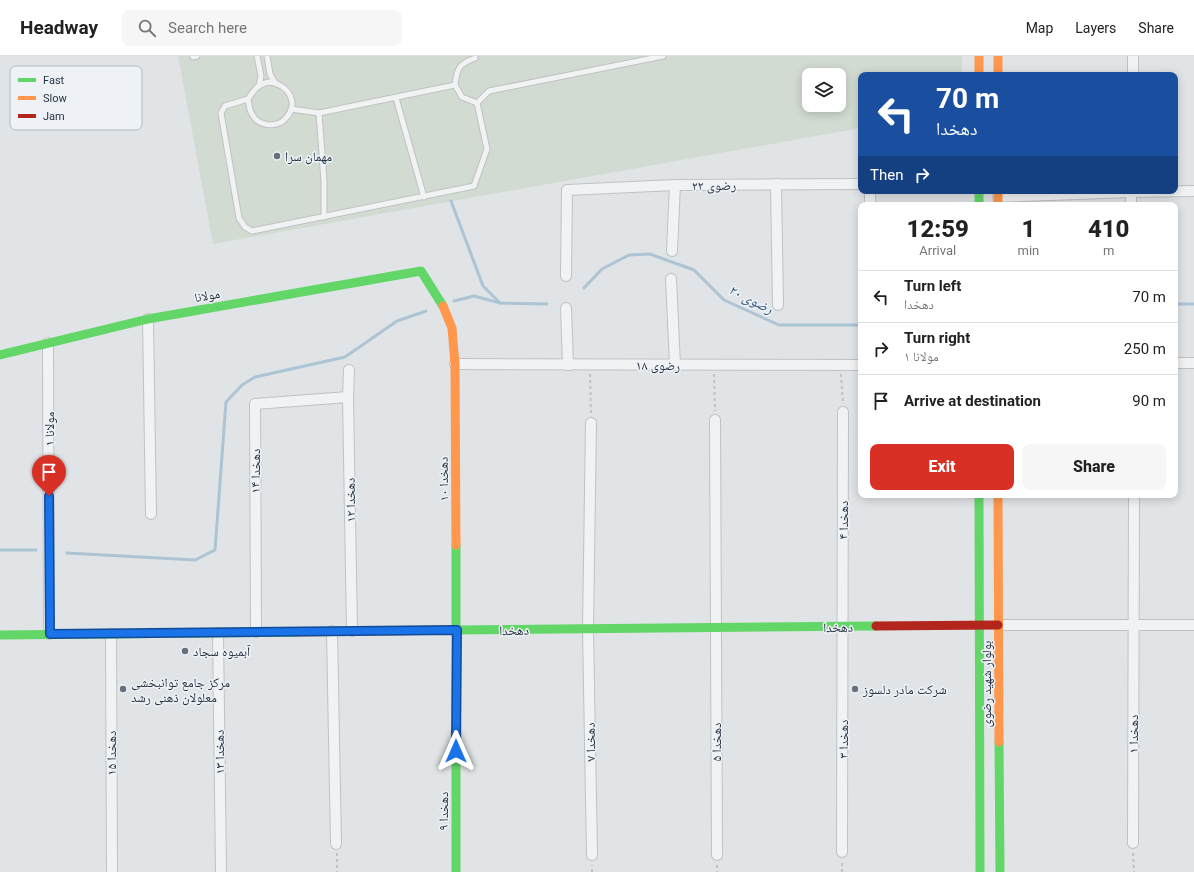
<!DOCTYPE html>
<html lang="en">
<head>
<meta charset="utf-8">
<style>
	:root { --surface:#fff; --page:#f6f6f6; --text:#222; --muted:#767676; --line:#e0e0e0; --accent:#d93025 }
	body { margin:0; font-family:Roboto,"Noto Naskh Arabic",sans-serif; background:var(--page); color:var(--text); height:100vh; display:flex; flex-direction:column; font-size:15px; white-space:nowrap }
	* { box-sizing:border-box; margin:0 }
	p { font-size:13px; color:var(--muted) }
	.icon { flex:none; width:22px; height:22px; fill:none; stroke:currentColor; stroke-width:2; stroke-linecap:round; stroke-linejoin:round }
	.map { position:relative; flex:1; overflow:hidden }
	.drawer { position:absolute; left:858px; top:146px; width:320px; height:296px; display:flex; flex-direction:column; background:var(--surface); border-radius:8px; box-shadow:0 2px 10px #0003 }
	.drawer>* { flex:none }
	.guide { position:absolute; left:858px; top:16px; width:320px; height:122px; border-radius:8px; box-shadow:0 2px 10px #0003; background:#1a4fa0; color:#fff; overflow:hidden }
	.controls { position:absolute; left:802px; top:12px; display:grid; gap:8px }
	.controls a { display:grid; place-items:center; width:44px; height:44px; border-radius:8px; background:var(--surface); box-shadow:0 2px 10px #0003; font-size:20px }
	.pin { position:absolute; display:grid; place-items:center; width:34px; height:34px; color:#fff; margin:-41px -17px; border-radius:50% 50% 50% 0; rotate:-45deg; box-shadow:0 0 4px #0007 }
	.pin .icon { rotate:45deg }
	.me { position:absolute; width:44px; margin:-22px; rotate:0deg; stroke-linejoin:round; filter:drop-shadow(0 0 3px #0008) }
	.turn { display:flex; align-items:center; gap:14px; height:84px; padding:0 12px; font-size:18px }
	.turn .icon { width:52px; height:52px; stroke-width:2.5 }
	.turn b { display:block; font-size:28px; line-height:34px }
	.then { display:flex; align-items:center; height:38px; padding:0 12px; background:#0003; gap:8px; font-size:15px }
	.eta { display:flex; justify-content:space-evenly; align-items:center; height:68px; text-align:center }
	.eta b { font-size:24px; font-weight:800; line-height:28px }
	.action { display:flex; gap:8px; margin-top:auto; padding:8px 12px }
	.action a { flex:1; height:46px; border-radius:8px; background:var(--accent); color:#fff; font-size:16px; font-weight:800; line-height:46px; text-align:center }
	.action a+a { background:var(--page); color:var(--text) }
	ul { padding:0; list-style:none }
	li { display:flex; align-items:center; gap:12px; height:52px; padding:0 12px; border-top:1px solid var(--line) }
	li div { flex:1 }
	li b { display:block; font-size:15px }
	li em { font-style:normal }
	header { display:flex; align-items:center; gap:24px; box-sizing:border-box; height:56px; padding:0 20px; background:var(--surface); border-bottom:1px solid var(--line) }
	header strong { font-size:19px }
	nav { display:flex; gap:22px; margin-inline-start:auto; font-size:14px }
	.search { width:280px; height:36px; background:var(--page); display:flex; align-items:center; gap:10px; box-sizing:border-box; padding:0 14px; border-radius:8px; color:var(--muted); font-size:15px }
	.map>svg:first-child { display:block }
</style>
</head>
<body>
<header>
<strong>Headway</strong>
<div class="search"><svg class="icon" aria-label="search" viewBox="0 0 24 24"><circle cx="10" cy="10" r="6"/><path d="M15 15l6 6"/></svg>Search here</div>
<nav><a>Map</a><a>Layers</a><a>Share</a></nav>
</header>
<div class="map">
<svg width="1194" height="816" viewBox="0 0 1194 816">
	<rect width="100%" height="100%" fill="#e1e4e6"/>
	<path fill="#d2dbd1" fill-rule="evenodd" d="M 178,0 L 962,0 L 962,19 L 861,19 L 861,72 L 213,188 ZM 809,19 L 839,19 L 839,49 L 809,49 Z"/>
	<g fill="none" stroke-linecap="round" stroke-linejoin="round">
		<g stroke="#acc4d4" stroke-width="3">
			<path d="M 451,145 L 483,230 L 500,247"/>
			<path d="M 584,232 L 602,213 L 629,199 L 650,198 L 694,214 L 724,244 L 779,269 L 861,269"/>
			<path d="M 454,245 L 474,240 L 500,247 L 547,248"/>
			<path d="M 1175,248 L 1194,248"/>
			<path d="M 0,494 L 36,494"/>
			<path d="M 67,497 L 195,504 L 215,494 L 226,346 L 242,329 L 255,321 L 345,301 L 397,265 L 426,255"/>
		</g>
		<g stroke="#bfc2c4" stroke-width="7">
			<g id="lane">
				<path d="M 257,0 L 261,20 L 259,30"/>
				<path d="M 267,0 L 270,18 L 275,27"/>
				<path d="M 475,0 L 475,2 C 459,8 457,12 455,29 L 462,41 L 477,47 L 489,35 L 663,0"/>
				<path d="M 193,1 L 197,0"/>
				<path d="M 269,26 C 288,28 300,47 286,62 C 277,73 258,70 252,58 C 249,54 249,48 248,43 C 254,34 258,28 269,26 Z"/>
				<path d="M 396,42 L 424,141"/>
				<path d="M 248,43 L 225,50 L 221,57 L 239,162 L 245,171 L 252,175 L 474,130 L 487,93 L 477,47"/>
				<path d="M 291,53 L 319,57 L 455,29"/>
				<path d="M 319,57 L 324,125 L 324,161"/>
			</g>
		</g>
		<g stroke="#bfc2c4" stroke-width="12">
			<g id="street">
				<path d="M 1133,19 L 1133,0"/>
				<path d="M 776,128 L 778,249"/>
				<path d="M 870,135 L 870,149"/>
				<path d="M 1131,135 L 1131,149"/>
				<path d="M 998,141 L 1131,136 L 1194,135"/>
				<path d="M 672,195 L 675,129"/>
				<path d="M 566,220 L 567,134 L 675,129 L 861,128"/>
				<path d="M 671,223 L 675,309"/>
				<path d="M 566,252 L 568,309"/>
				<path d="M 148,263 L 151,458"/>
				<path d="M 48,287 L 49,578"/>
				<path d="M 1175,307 L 1194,307"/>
				<path d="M 455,308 L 861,309"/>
				<path d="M 349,314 L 348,341 L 352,575"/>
				<path d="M 715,364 L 717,799"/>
				<path d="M 591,367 L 588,573 L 592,799"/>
				<path d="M 998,569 L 1194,569"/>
				<path d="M 332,575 L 336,788"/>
				<path d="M 256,576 L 255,348 L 348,341"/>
				<path d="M 218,577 L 221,816"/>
				<path d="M 111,578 L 112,816"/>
				<path d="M 1133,787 L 1134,439"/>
				<path d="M 842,796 L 843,356"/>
			</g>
		</g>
		<g stroke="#bfc3c6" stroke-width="2" stroke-dasharray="3 3" stroke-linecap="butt">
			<path d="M 590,318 L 591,357"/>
			<path d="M 714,318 L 715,355"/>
			<path d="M 841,318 L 843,348"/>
			<path d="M 337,797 L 337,816"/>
			<path d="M 1133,797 L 1134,816"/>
			<path d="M 717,809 L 717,816"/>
			<path d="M 592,816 L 592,809"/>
			<path d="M 842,816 L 842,805"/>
		</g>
		<use href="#lane" stroke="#f0f2f3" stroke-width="5"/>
		<use href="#street" stroke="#f0f2f3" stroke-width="10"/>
		<g stroke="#63d668" stroke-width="9">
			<path d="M 979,135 L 979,149"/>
			<path d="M 0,299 L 148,263 L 421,215 L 443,250"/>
			<path d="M 979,439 L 980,816"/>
			<path d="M 452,574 L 876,570"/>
			<path d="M 0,579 L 298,576"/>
			<path d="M 999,686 L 1000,816"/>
			<path d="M 456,816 L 456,489"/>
		</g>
		<g stroke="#ff974d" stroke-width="9">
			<path d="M 979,0 L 979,19"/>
			<path d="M 998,0 L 998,19"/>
			<path d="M 998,135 L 998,149"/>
			<path d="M 443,250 L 452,272 L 455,308 L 456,489"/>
			<path d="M 998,439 L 999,686"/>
			<path d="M 298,576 L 452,574"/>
		</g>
		<path stroke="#b3261e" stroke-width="9" d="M 876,570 L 998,569"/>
	</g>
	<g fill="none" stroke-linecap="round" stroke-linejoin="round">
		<g stroke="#114b97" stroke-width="10">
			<path id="route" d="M 49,440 L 50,578 L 457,574 L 456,695"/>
		</g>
		<use href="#route" stroke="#1a73e8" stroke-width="7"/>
	</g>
	<g fill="#67717b" stroke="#eef2f7" stroke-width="1.5">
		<circle cx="277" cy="100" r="4"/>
		<circle cx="185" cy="595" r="4"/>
		<circle cx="123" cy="633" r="4"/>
		<circle cx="855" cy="633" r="4"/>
	</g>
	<g text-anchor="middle" stroke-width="3" stroke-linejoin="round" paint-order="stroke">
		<g font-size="13" fill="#263342" stroke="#eef2f7" text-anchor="start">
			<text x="285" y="105">مهمان سرا</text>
			<text x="193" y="600">آبمیوه سجاد</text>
			<text x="131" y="631">مرکز جامع توانبخشی<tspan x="131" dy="15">معلولان ذهنی رشد</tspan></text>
			<text x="863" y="638">شرکت مادر دلسوز</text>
		</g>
		<g font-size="13" fill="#263342" stroke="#eef2f7">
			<text transform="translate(714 129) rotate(-1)" y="5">رضوی ۲۲</text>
			<text transform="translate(207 239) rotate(-10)" y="5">مولانا</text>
			<text x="658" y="314">رضوی ۱۸</text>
			<text transform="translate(49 373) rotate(-90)" y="5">مولانا ۱</text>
			<text transform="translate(255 415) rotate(-90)" y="5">دهخدا ۱۴</text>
			<text transform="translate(443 423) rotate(-91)" y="5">دهخدا ۱۰</text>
			<text transform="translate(350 444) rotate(-91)" y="5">دهخدا ۱۲</text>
			<text transform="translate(843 464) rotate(-90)" y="5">دهخدا ۴</text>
			<text transform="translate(838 571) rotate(-1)" y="5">دهخدا</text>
			<text transform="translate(514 574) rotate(-1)" y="5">دهخدا</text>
			<text transform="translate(986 628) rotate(-90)" y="5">بولوار شهید رضوی</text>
			<text transform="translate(1133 678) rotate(-90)" y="5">دهخدا ۱</text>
			<text transform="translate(843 683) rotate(-90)" y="5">دهخدا ۳</text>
			<text transform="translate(590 686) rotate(-91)" y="5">دهخدا ۷</text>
			<text transform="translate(716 686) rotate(-90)" y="5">دهخدا ۵</text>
			<text transform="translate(219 696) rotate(-91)" y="5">دهخدا ۱۳</text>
			<text transform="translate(111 697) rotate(-90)" y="5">دهخدا ۱۵</text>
			<text transform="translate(443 755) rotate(-90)" y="5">دهخدا ۹</text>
		</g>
		<g font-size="14" font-style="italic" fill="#2c567a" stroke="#eef2f7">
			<text transform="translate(751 243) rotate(27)" y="5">رضوی ۲۰</text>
		</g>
	</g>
	<rect x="10" y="10" width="132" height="64" rx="6" fill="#eef2f7" stroke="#b2b9c1" stroke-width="1"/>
	<rect x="18" y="22" width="18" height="4" fill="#63d668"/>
	<rect x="18" y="40" width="18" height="4" fill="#ff974d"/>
	<rect x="18" y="58" width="18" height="4" fill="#b3261e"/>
	<g font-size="11" fill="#263342">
		<text x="43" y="28">Fast</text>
		<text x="43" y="46">Slow</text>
		<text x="43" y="64">Jam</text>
	</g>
</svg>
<div class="controls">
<a><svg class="icon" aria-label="layers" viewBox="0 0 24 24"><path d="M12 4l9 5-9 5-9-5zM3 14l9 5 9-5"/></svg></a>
</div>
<div class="pin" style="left:49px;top:440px;background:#d93025"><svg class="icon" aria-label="arrive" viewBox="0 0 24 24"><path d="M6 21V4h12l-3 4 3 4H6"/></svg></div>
<svg class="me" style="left:456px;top:695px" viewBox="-20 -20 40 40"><path d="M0-17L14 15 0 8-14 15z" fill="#1a73e8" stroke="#fff" stroke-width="4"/></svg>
<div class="guide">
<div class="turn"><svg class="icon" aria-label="left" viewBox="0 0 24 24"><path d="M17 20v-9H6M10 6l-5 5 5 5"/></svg><div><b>70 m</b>دهخدا</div></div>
<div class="then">Then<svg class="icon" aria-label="right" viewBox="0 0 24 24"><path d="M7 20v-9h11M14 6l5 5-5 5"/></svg></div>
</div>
<section class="drawer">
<div class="eta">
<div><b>12:59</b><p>Arrival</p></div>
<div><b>1</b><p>min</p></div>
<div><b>410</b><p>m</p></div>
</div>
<ul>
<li><svg class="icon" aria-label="left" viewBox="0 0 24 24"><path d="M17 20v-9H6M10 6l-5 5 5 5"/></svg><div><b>Turn left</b><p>دهخدا</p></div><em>70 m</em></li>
<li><svg class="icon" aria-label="right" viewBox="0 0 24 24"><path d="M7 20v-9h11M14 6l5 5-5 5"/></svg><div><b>Turn right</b><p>مولانا ۱</p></div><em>250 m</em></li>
<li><svg class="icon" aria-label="arrive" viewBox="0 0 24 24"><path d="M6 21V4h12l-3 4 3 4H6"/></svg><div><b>Arrive at destination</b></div><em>90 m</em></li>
</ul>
<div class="action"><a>Exit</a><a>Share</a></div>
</section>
</div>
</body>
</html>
